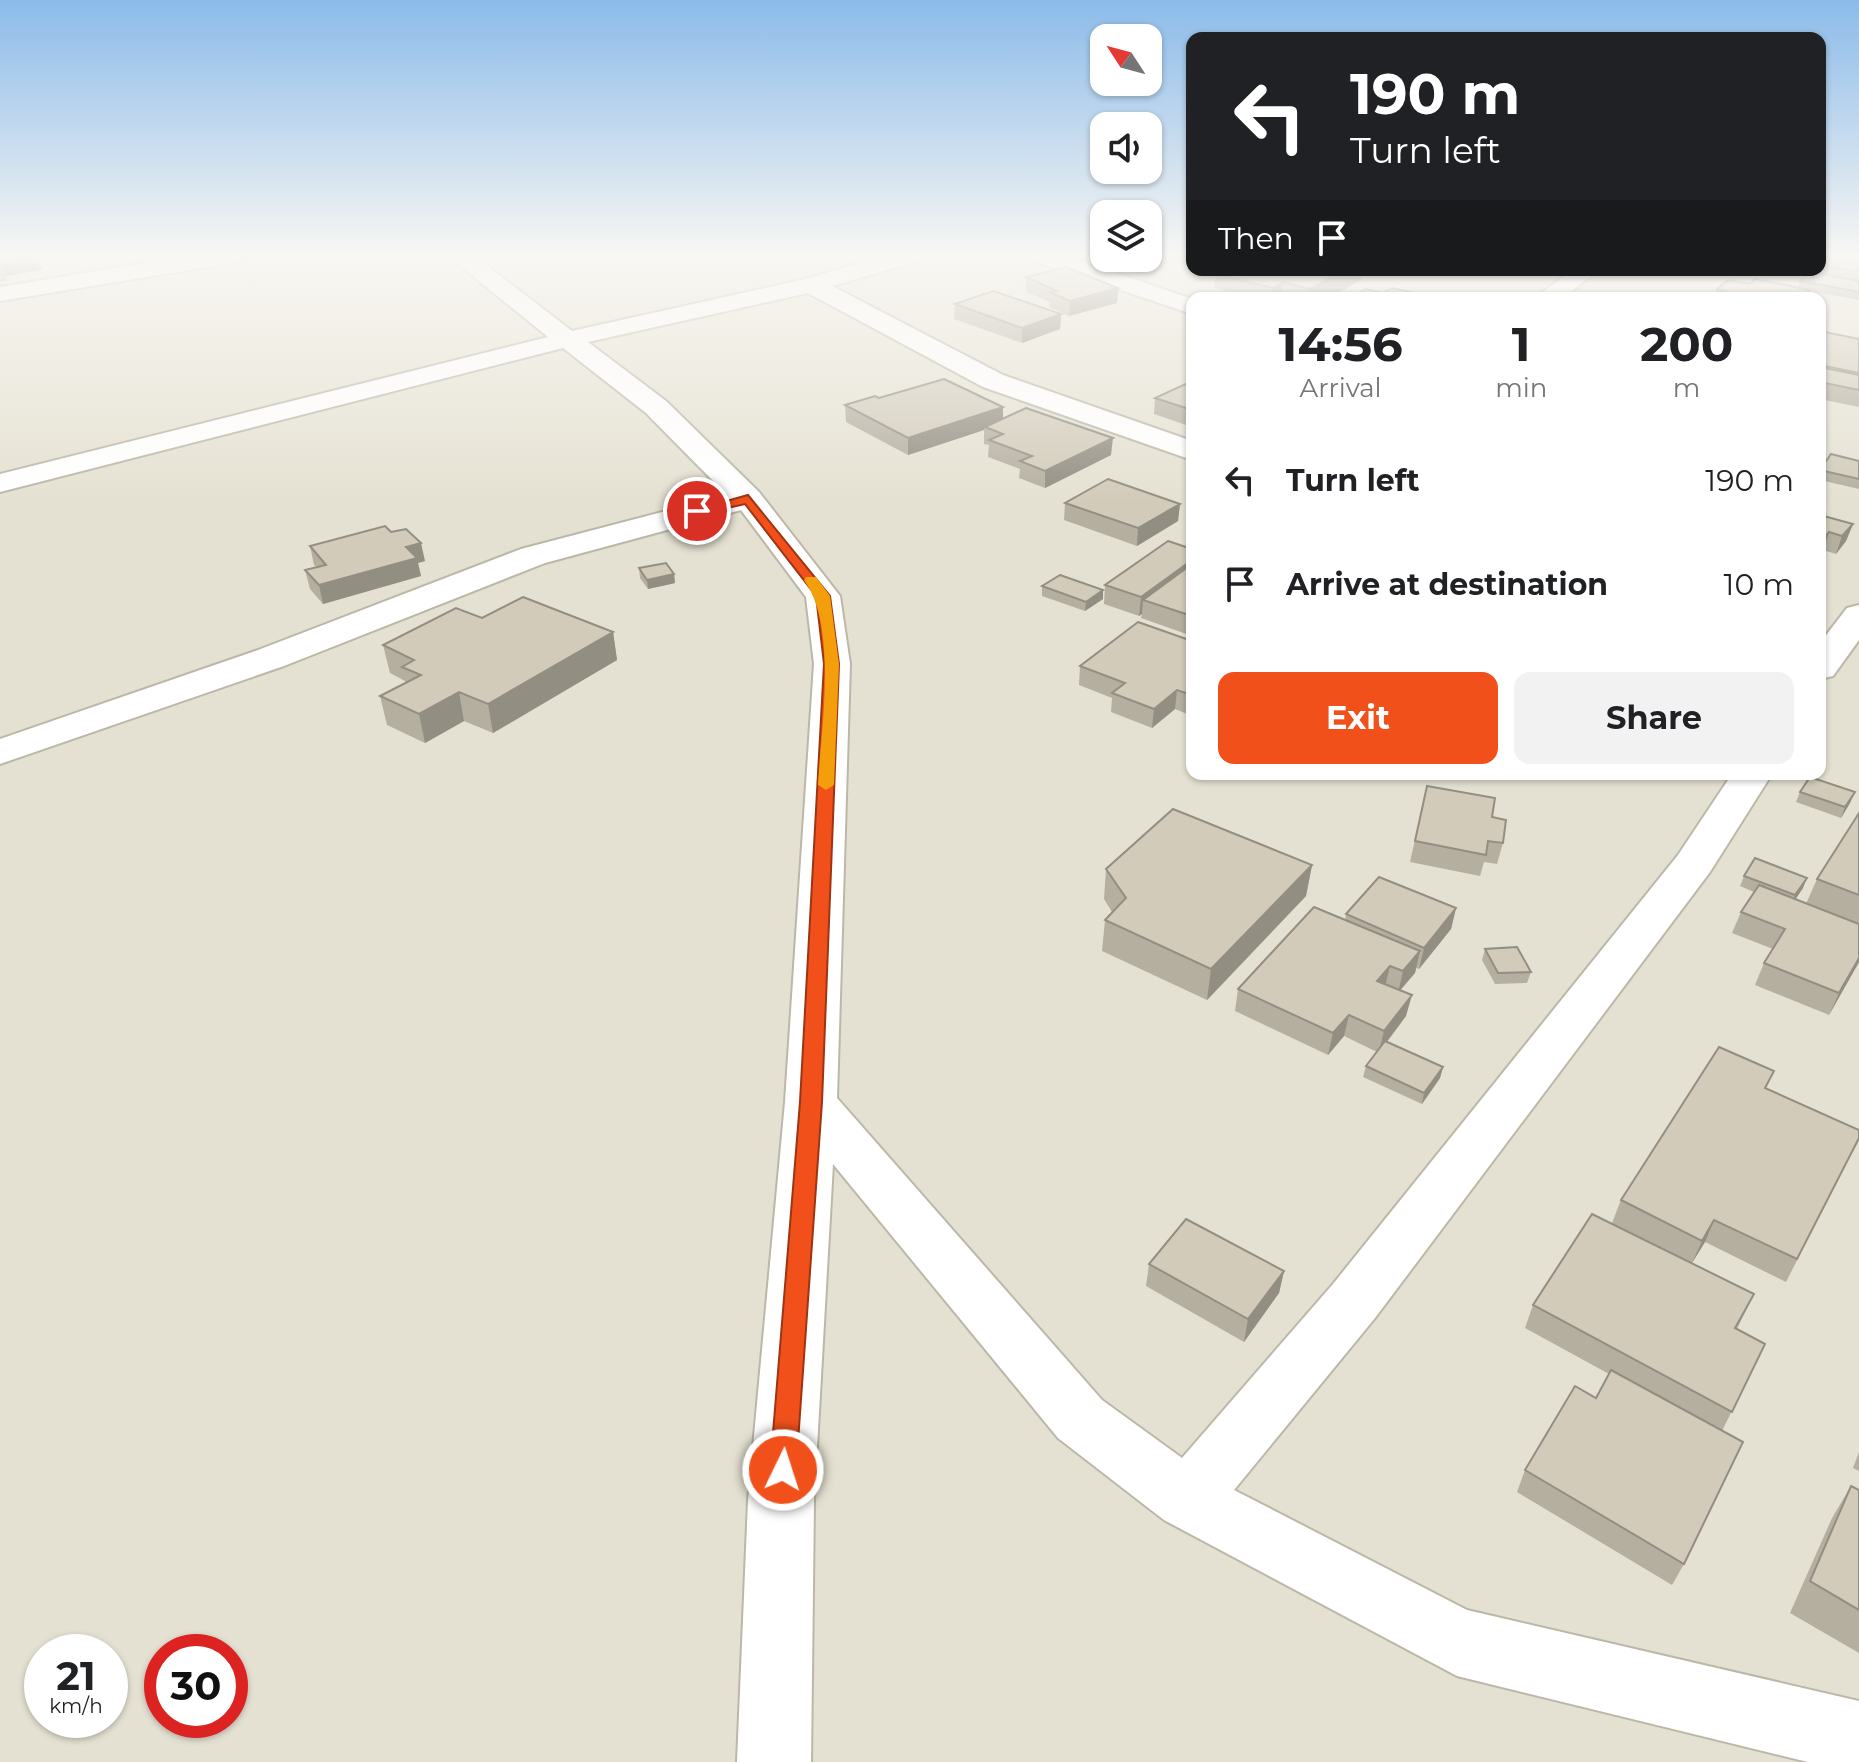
<!DOCTYPE html>
<html lang="en">
<head>
<meta charset="utf-8">
<style>
	:root { --surface:#fff; --page:#f2f2f2; --text:#202124; --muted:#757577; --accent:#f1501b }
	body { margin:0; font-family:Montserrat,sans-serif; background:var(--page); color:var(--text); height:100vh; display:flex; flex-direction:column; font-size:30px; white-space:nowrap }
	* { box-sizing:border-box; margin:0 }
	p { font-size:26px; color:var(--muted) }
	.icon { flex:none; width:44px; height:44px; fill:none; stroke:currentColor; stroke-width:2; stroke-linecap:round; stroke-linejoin:round }
	.map { position:relative; flex:1; overflow:hidden }
	.side { position:absolute; left:1186px; top:292px; width:640px; height:488px; display:flex; flex-direction:column; background:var(--surface); border-radius:16px; box-shadow:0 2px 6px #0004 }
	.side>* { flex:none }
	.hud { position:absolute; left:1186px; top:32px; width:640px; height:244px; border-radius:16px; box-shadow:0 2px 6px #0004; background:#202124; color:#fff; overflow:hidden }
	.needle { width:52px; rotate:306deg }
	.buttons { position:absolute; left:1090px; top:24px; display:grid; gap:16px }
	.buttons a { display:grid; place-items:center; width:72px; height:72px; border-radius:16px; background:var(--surface); box-shadow:0 2px 6px #0004; font-size:40px }
	.speed { position:absolute; left:24px; top:1634px; display:flex; gap:16px; font-size:40px; font-weight:700; text-align:center }
	.speed>* { display:grid; place-content:center; width:104px; height:104px; border-radius:50%; background:var(--surface); box-shadow:0 2px 6px #0004; line-height:1 }
	.speed small { font-size:20px; font-weight:400 }
	.speed .limit { border:12px solid #d22; background:#fff; color:#111 }
	.pin { position:absolute; display:grid; place-items:center; width:68px; height:68px; color:#fff; margin:-34px; border:4px solid #fff; border-radius:50%; box-shadow:0 2px 8px #0007 }
	.me { position:absolute; width:88px; margin:-44px; rotate:4deg; stroke-linejoin:round; filter:drop-shadow(0 0 6px #0008) }
	.turn { display:flex; align-items:center; gap:28px; height:168px; padding:0 32px; font-size:36px }
	.turn .icon { width:104px; height:104px; stroke-width:2.5 }
	.turn b { display:block; font-size:56px; line-height:68px }
	.then { display:flex; align-items:center; height:76px; padding:0 32px; background:#0003; gap:16px; font-size:30px }
	.eta { display:flex; justify-content:space-evenly; align-items:center; height:136px; text-align:center }
	.eta b { font-size:48px; font-weight:700; line-height:56px }
	.action { display:flex; gap:16px; margin-top:auto; padding:16px 32px }
	.action a { flex:1; height:92px; border-radius:16px; background:var(--accent); color:#fff; font-size:32px; font-weight:700; line-height:92px; text-align:center }
	.action a+a { background:var(--page); color:var(--text) }
	ul { padding:0; list-style:none }
	li { display:flex; align-items:center; gap:24px; height:104px; padding:0 32px }
	li div { flex:1 }
	li b { display:block; font-size:30px }
	li em { font-style:normal }
	.map>svg:first-child { display:block }
</style>
</head>
<body>
<div class="map">
<svg width="1859" height="1762" viewBox="0 0 1859 1762">
	<rect width="100%" height="100%" fill="#f1eee4"/>
	<path fill="#e5e1d2" fill-rule="evenodd" d="M 0,255 L 1192,255 L 1192,270 L 1820,270 L 1859,255 L 1859,1762 L 0,1762 ZM 1192,298 L 1820,298 L 1820,774 L 1192,774 ZM 42,1652 L 110,1652 L 110,1720 L 42,1720 ZM 162,1652 L 230,1652 L 230,1720 L 162,1720 Z"/>
	<g fill="none" stroke-linecap="round" stroke-linejoin="round">
		<g stroke="#bcb7a7" stroke-width="4">
			<g id="minor">
				<path d="M 193,255 L 249,255 L 238,262 L 0,301 L 0,287 Z"/>
				<path d="M 447,255 L 473,255 L 572,331 L 806,279 L 887,255 L 924,255 L 921,260 L 832,286 L 1003,375 L 1192,441 L 1192,460 L 983,387 L 808,293 L 588,342 L 666,401 L 759,492 L 840,596 L 850,664 L 837,1098 L 1102,1400 L 1182,1458 L 1333,1284 L 1678,855 L 1732,774 L 1772,774 L 1710,872 L 1375,1318 L 1234,1490 L 1467,1610 L 1859,1701 L 1859,1762 L 1808,1762 L 1457,1676 L 1164,1520 L 1058,1438 L 833,1164 L 814,1501 L 811,1762 L 737,1762 L 748,1501 L 785,1102 L 814,664 L 806,597 L 741,510 L 545,563 L 284,666 L 0,764 L 0,739 L 258,650 L 521,549 L 727,495 L 646,413 L 563,348 L 0,492 L 0,474 L 548,337 Z"/>
				<path d="M 1029,255 L 1064,255 L 1192,299 L 1192,314 L 1032,260 Z"/>
				<path d="M 1572,270 L 1599,270 L 1563,298 L 1535,298 Z"/>
				<path d="M 1859,605 L 1859,640 L 1833,676 L 1820,679 L 1820,643 L 1847,608 Z"/>
			</g>
		</g>
		<use href="#minor" fill="#fff" fill-rule="evenodd"/>
	</g>
	<g fill="#b5afa0">
		<path d="M 0,255 L 42,270 L 5,276 L 7,281 L 0,281 Z"/>
		<path d="M 1154,255 L 1192,255 L 1192,264 Z"/>
		<path d="M 1820,255 L 1859,255 L 1859,300 L 1810,291 L 1807,298 L 1715,298 L 1717,289 L 1750,284 L 1798,287 L 1800,281 L 1805,277 L 1797,275 L 1799,270 L 1820,270 Z"/>
		<path d="M 1089,258 L 1146,258 L 1146,260 L 1109,272 L 1089,265 Z"/>
		<path d="M 1216,270 L 1362,270 L 1361,280 L 1329,298 L 1225,298 L 1225,290 L 1214,288 Z"/>
		<path d="M 1026,277 L 1118,288 L 1117,303 L 1069,316 L 1049,307 L 1050,302 L 1026,292 Z"/>
		<path d="M 955,304 L 1061,314 L 1060,329 L 1022,343 L 954,319 Z"/>
		<path d="M 1820,331 L 1859,339 L 1859,407 L 1820,399 Z"/>
		<path d="M 1192,381 L 1192,427 L 1154,414 L 1155,398 Z"/>
		<path d="M 879,398 L 1003,407 L 1003,419 L 1111,455 L 1045,488 L 1019,478 L 1020,469 L 988,457 L 989,445 L 984,444 L 984,430 L 908,455 L 846,422 L 845,405 Z"/>
		<path d="M 1831,454 L 1859,461 L 1859,489 L 1820,480 L 1820,472 Z"/>
		<path d="M 1065,503 L 1180,504 L 1178,521 L 1137,546 L 1064,520 Z"/>
		<path d="M 1820,515 L 1853,524 L 1846,541 L 1836,554 L 1823,550 L 1820,553 Z"/>
		<path d="M 391,532 L 425,561 L 418,563 L 421,576 L 323,604 L 310,589 L 305,570 L 317,567 L 314,565 L 310,546 Z"/>
		<path d="M 1192,549 L 1192,636 L 1141,618 L 1142,614 L 1139,616 L 1104,604 L 1105,585 Z"/>
		<path d="M 639,568 L 674,574 L 675,583 L 648,589 L 640,578 Z"/>
		<path d="M 1042,586 L 1103,599 L 1085,611 L 1042,596 Z"/>
		<path d="M 482,618 L 613,632 L 617,660 L 493,733 L 464,721 L 425,743 L 387,725 L 380,696 L 406,683 L 405,681 L 390,673 L 383,645 Z"/>
		<path d="M 1192,641 L 1192,716 L 1175,709 L 1152,728 L 1111,712 L 1112,698 L 1079,685 L 1080,666 Z"/>
		<path d="M 1427,786 L 1492,817 L 1503,843 L 1497,864 L 1484,862 L 1480,876 L 1410,862 Z"/>
		<path d="M 1800,792 L 1850,803 L 1841,818 L 1796,802 Z"/>
		<path d="M 1859,813 L 1859,962 L 1829,1015 L 1755,985 L 1764,963 L 1773,949 L 1732,933 L 1741,912 L 1754,892 L 1740,886 L 1744,876 L 1803,888 L 1795,899 L 1806,904 L 1817,879 Z"/>
		<path d="M 1312,865 L 1306,896 L 1207,1000 L 1102,951 L 1105,920 L 1112,912 L 1104,899 L 1106,869 Z"/>
		<path d="M 1456,908 L 1451,929 L 1419,969 L 1416,968 L 1415,973 L 1400,990 L 1406,1016 L 1387,1042 L 1443,1067 L 1440,1078 L 1422,1104 L 1363,1077 L 1366,1066 L 1377,1052 L 1344,1036 L 1328,1055 L 1235,1011 L 1238,989 L 1345,920 L 1346,914 Z"/>
		<path d="M 1485,949 L 1531,972 L 1527,983 L 1495,984 L 1482,960 Z"/>
		<path d="M 1766,1089 L 1859,1138 L 1786,1282 L 1705,1242 L 1692,1263 L 1612,1223 L 1621,1200 Z"/>
		<path d="M 1149,1264 L 1284,1271 L 1279,1293 L 1244,1342 L 1146,1286 Z"/>
		<path d="M 1754,1294 L 1737,1329 L 1765,1344 L 1722,1431 L 1684,1564 L 1672,1585 L 1517,1492 L 1525,1470 L 1596,1398 L 1609,1374 L 1525,1328 L 1533,1305 Z"/>
		<path d="M 1859,1452 L 1859,1471 L 1853,1468 Z"/>
		<path d="M 1851,1486 L 1859,1490 L 1859,1653 L 1790,1613 L 1832,1518 Z"/>
	</g>
	<g fill="#938e82">
		<path d="M 37,256 L 42,270 L 5,276 L 0,262 Z"/>
		<path d="M 1131,258 L 1146,258 L 1146,260 L 1109,272 L 1110,264 Z"/>
		<path d="M 1344,270 L 1362,270 L 1361,280 L 1329,298 L 1309,298 L 1310,289 Z"/>
		<path d="M 1283,282 L 1281,298 L 1271,298 L 1273,288 Z"/>
		<path d="M 1118,288 L 1117,303 L 1069,316 L 1070,301 Z"/>
		<path d="M 1061,314 L 1060,329 L 1022,343 L 1022,328 Z"/>
		<path d="M 1003,407 L 1003,424 L 985,427 L 984,430 L 908,455 L 908,438 Z"/>
		<path d="M 1113,438 L 1111,455 L 1045,488 L 1045,471 Z"/>
		<path d="M 1180,504 L 1178,521 L 1137,546 L 1138,528 Z"/>
		<path d="M 1853,524 L 1846,541 L 1836,554 L 1842,536 Z"/>
		<path d="M 1829,532 L 1823,550 L 1820,553 L 1820,543 Z"/>
		<path d="M 421,543 L 425,561 L 418,563 L 421,576 L 323,604 L 319,585 L 406,547 Z"/>
		<path d="M 1192,560 L 1192,577 L 1143,600 L 1142,614 L 1139,616 L 1141,597 Z"/>
		<path d="M 674,574 L 675,583 L 648,589 L 647,580 Z"/>
		<path d="M 1103,590 L 1103,599 L 1085,611 L 1086,602 Z"/>
		<path d="M 613,632 L 617,660 L 493,733 L 488,704 Z"/>
		<path d="M 1177,690 L 1175,709 L 1152,728 L 1154,709 Z"/>
		<path d="M 459,692 L 464,721 L 425,743 L 419,714 Z"/>
		<path d="M 1855,792 L 1850,803 L 1841,818 L 1845,807 Z"/>
		<path d="M 1312,865 L 1306,896 L 1207,1000 L 1211,969 Z"/>
		<path d="M 1807,878 L 1803,888 L 1791,906 L 1795,895 Z"/>
		<path d="M 1456,908 L 1451,929 L 1419,969 L 1424,948 Z"/>
		<path d="M 1420,951 L 1415,973 L 1398,993 L 1403,971 Z"/>
		<path d="M 1859,958 L 1859,962 L 1829,1015 L 1839,993 Z"/>
		<path d="M 1390,966 L 1385,987 L 1377,981 Z"/>
		<path d="M 1412,995 L 1406,1016 L 1379,1052 L 1384,1031 Z"/>
		<path d="M 1349,1015 L 1344,1036 L 1328,1055 L 1333,1033 Z"/>
		<path d="M 1443,1067 L 1440,1078 L 1422,1104 L 1424,1093 Z"/>
		<path d="M 1714,1220 L 1705,1242 L 1692,1263 L 1702,1241 Z"/>
		<path d="M 1284,1271 L 1279,1293 L 1244,1342 L 1248,1319 Z"/>
	</g>
	<g fill="#d2cbba" stroke="#938e82" stroke-width="2">
		<path d="M 0,255 L 37,255 L 37,256 L 0,262 Z"/>
		<path d="M 1097,255 L 1104,255 L 1104,258 L 1131,258 L 1110,264 L 1089,258 Z"/>
		<path d="M 1820,255 L 1859,255 L 1859,272 L 1820,264 Z"/>
		<path d="M 1066,267 L 1118,288 L 1070,301 L 1050,292 L 1057,291 L 1026,277 Z"/>
		<path d="M 1230,270 L 1344,270 L 1310,289 L 1283,282 L 1273,288 L 1227,277 L 1238,272 Z"/>
		<path d="M 1810,272 L 1859,281 L 1859,292 L 1800,281 Z"/>
		<path d="M 1755,279 L 1810,290 L 1801,298 L 1717,298 L 1726,291 L 1717,289 L 1728,280 L 1750,284 Z"/>
		<path d="M 1392,288 L 1438,298 L 1374,298 Z"/>
		<path d="M 1366,289 L 1382,293 L 1374,298 L 1351,298 Z"/>
		<path d="M 993,291 L 1061,314 L 1022,328 L 955,304 Z"/>
		<path d="M 1820,331 L 1859,339 L 1859,373 L 1820,365 Z"/>
		<path d="M 1820,367 L 1859,375 L 1859,390 L 1820,382 Z"/>
		<path d="M 944,379 L 1003,407 L 908,438 L 845,405 L 875,396 L 879,398 Z"/>
		<path d="M 1192,381 L 1192,410 L 1155,398 Z"/>
		<path d="M 1026,408 L 1113,438 L 1045,471 L 1020,461 L 1032,456 L 989,440 L 1003,434 L 985,427 Z"/>
		<path d="M 1831,454 L 1859,461 L 1859,479 L 1820,470 Z"/>
		<path d="M 1108,479 L 1180,504 L 1138,528 L 1065,503 Z"/>
		<path d="M 1820,515 L 1853,524 L 1842,536 L 1829,532 L 1820,543 Z"/>
		<path d="M 385,526 L 391,532 L 406,529 L 421,543 L 406,547 L 417,558 L 319,585 L 305,570 L 326,565 L 310,546 Z"/>
		<path d="M 1168,541 L 1192,549 L 1192,560 L 1141,597 L 1105,585 Z"/>
		<path d="M 666,563 L 674,574 L 647,580 L 639,568 Z"/>
		<path d="M 1192,564 L 1192,616 L 1143,600 Z"/>
		<path d="M 1060,575 L 1103,590 L 1086,602 L 1042,586 Z"/>
		<path d="M 523,597 L 613,632 L 488,704 L 459,692 L 419,714 L 380,696 L 421,675 L 402,667 L 414,660 L 383,645 L 456,608 L 482,618 Z"/>
		<path d="M 1138,622 L 1192,641 L 1192,695 L 1177,690 L 1154,709 L 1112,693 L 1125,683 L 1080,666 Z"/>
		<path d="M 1810,777 L 1855,792 L 1845,807 L 1800,792 Z"/>
		<path d="M 1427,786 L 1495,798 L 1492,817 L 1506,820 L 1503,843 L 1488,841 L 1486,855 L 1415,841 Z"/>
		<path d="M 1173,809 L 1312,865 L 1211,969 L 1105,920 L 1126,898 L 1106,869 Z"/>
		<path d="M 1859,813 L 1859,895 L 1817,879 Z"/>
		<path d="M 1755,858 L 1807,878 L 1795,895 L 1744,876 Z"/>
		<path d="M 1379,877 L 1456,908 L 1424,948 L 1346,914 Z"/>
		<path d="M 1759,885 L 1859,924 L 1859,958 L 1839,993 L 1764,963 L 1785,929 L 1741,912 Z"/>
		<path d="M 1314,907 L 1420,951 L 1403,971 L 1390,966 L 1377,981 L 1412,995 L 1384,1031 L 1349,1015 L 1333,1033 L 1238,989 Z"/>
		<path d="M 1517,947 L 1531,972 L 1498,973 L 1485,949 Z"/>
		<path d="M 1385,1041 L 1443,1067 L 1424,1093 L 1366,1066 Z"/>
		<path d="M 1719,1047 L 1774,1071 L 1765,1088 L 1859,1130 L 1859,1138 L 1797,1259 L 1714,1220 L 1702,1241 L 1621,1200 Z"/>
		<path d="M 1592,1214 L 1754,1294 L 1735,1328 L 1765,1344 L 1732,1412 L 1533,1305 Z"/>
		<path d="M 1186,1219 L 1284,1271 L 1248,1319 L 1149,1264 Z"/>
		<path d="M 1611,1370 L 1743,1442 L 1684,1564 L 1525,1470 L 1575,1386 L 1596,1398 Z"/>
		<path d="M 1851,1486 L 1859,1490 L 1859,1610 L 1810,1581 Z"/>
	</g>
	<linearGradient id="sky" x2="0" y2="1"><stop stop-color="#8bbbea"/><stop offset="0.51" stop-color="#f9f7f3"/><stop offset="1" stop-color="#f9f7f3" stop-opacity="0"/></linearGradient>
	<rect width="1859" height="502" fill="url(#sky)"/>
	<path fill="#f1501b" stroke="#9d3412" stroke-width="2" d="M 748,495 L 830,596 L 839,664 L 822,1102 L 796,1470 L 792,1479 L 783,1482 L 774,1479 L 770,1470 L 800,1102 L 824,664 L 816,596 L 745,504 L 697,515 L 691,511 Z"/>
	<path fill="#f59e0b" d="M 806,577 L 816,577 L 830,596 L 839,664 L 834,785 L 826,790 L 818,785 C 821,728 838,627 804,580 Z"/>
</svg>
<div class="buttons">
<a><svg class="needle" viewBox="-14 -14 28 28"><path d="M0-13l5 13h-10z" fill="#e53935"/><path d="M0 13l5-13h-10z" fill="#757577"/></svg></a>
<a><svg class="icon" aria-label="sound" viewBox="0 0 24 24"><path d="M4 9h4l5-4v14l-5-4H4zM17 9q2 3 0 6"/></svg></a>
<a><svg class="icon" aria-label="layers" viewBox="0 0 24 24"><path d="M12 4l9 5-9 5-9-5zM3 14l9 5 9-5"/></svg></a>
</div>
<div class="speed"><div>21<small>km/h</small></div><div class="limit">30</div></div>
<div class="pin" style="left:697px;top:511px;background:#d93025"><svg class="icon" aria-label="arrive" viewBox="0 0 24 24"><path d="M6 21V4h12l-3 4 3 4H6"/></svg></div>
<svg class="me" style="left:783px;top:1470px" viewBox="-20 -20 40 40"><circle r="17" fill="#f1501b" stroke="#fff" stroke-width="3"/><path d="M0-11L8 9 0 5-8 9z" fill="#fff"/></svg>
<div class="hud">
<div class="turn"><svg class="icon" aria-label="left" viewBox="0 0 24 24"><path d="M17 20v-9H6M10 6l-5 5 5 5"/></svg><div><b>190 m</b>Turn left</div></div>
<div class="then">Then<svg class="icon" aria-label="arrive" viewBox="0 0 24 24"><path d="M6 21V4h12l-3 4 3 4H6"/></svg></div>
</div>
<section class="side">
<div class="eta">
<div><b>14:56</b><p>Arrival</p></div>
<div><b>1</b><p>min</p></div>
<div><b>200</b><p>m</p></div>
</div>
<ul>
<li><svg class="icon" aria-label="left" viewBox="0 0 24 24"><path d="M17 20v-9H6M10 6l-5 5 5 5"/></svg><div><b>Turn left</b></div><em>190 m</em></li>
<li><svg class="icon" aria-label="arrive" viewBox="0 0 24 24"><path d="M6 21V4h12l-3 4 3 4H6"/></svg><div><b>Arrive at destination</b></div><em>10 m</em></li>
</ul>
<div class="action"><a>Exit</a><a>Share</a></div>
</section>
</div>
</body>
</html>
